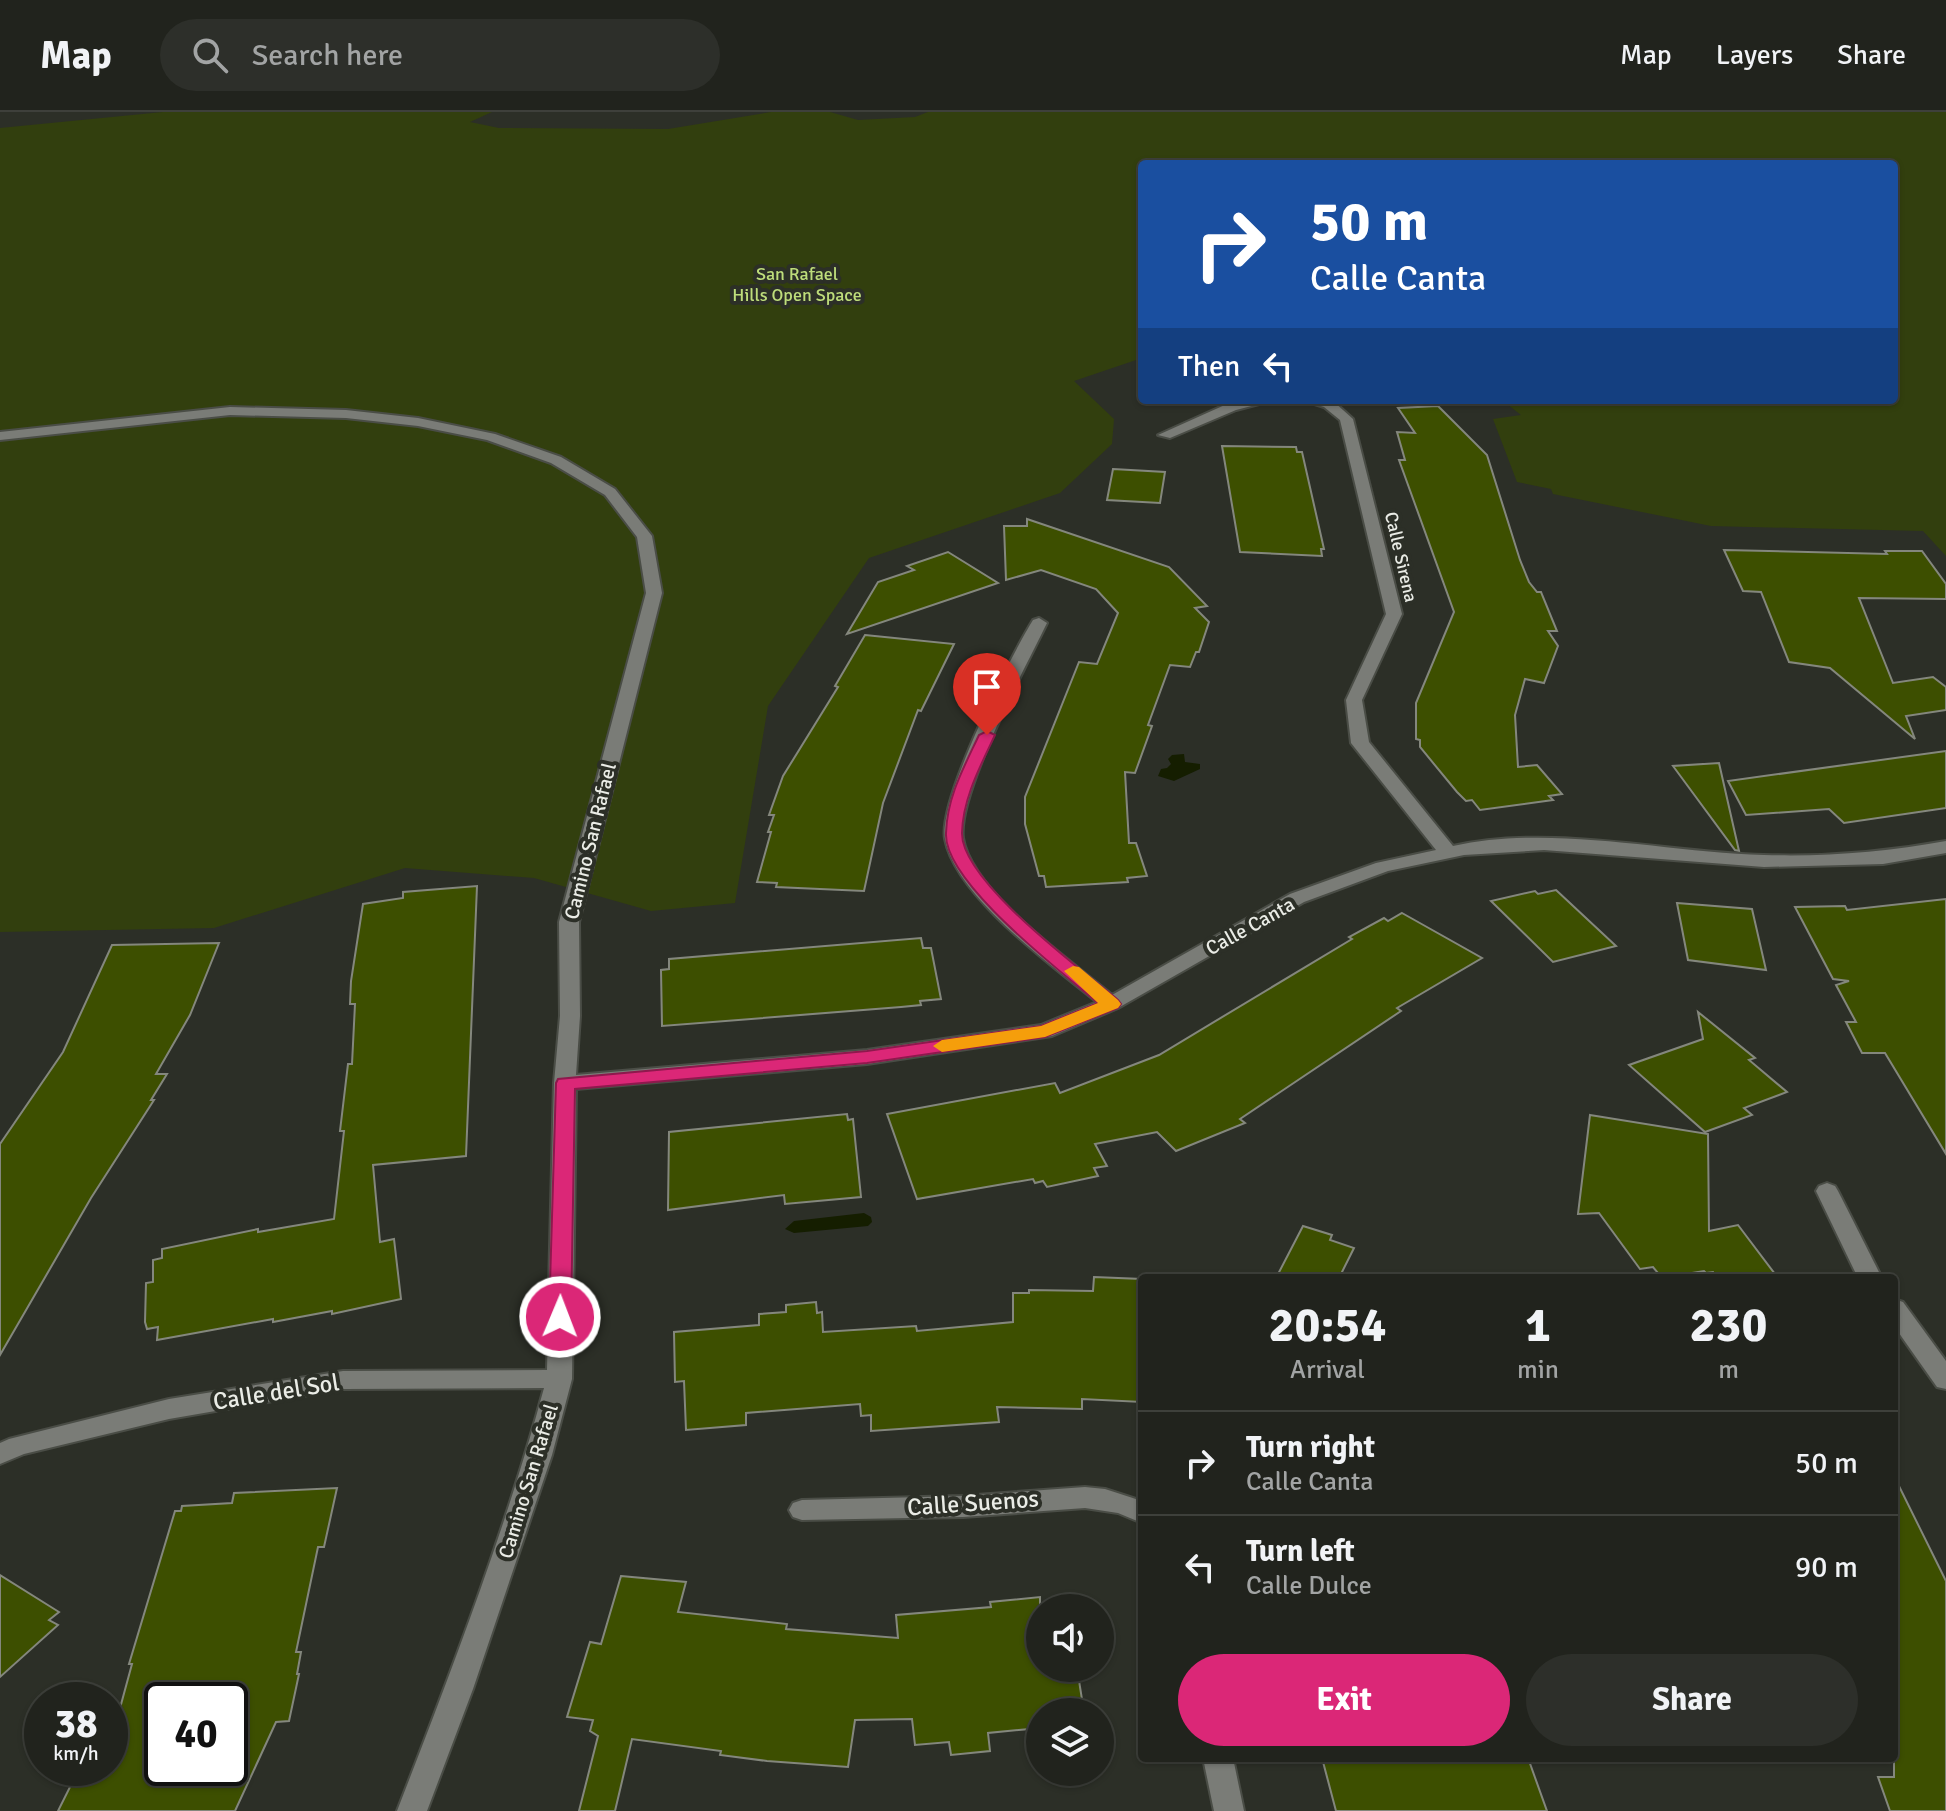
<!DOCTYPE html>
<html lang="en">
<head>
<meta charset="utf-8">
<style>
	:root { --surface:#21231d; --page:#2d2f2a; --text:#f1f3f6; --muted:#a2a4a4; --line:#3e403b; --accent:#db2777 }
	body { margin:0; font-family:Signika,sans-serif; background:var(--page); color:var(--text); height:100vh; display:flex; flex-direction:column; font-size:30px; white-space:nowrap }
	* { box-sizing:border-box; margin:0 }
	p { font-size:26px; color:var(--muted) }
	.icon { flex:none; width:44px; height:44px; fill:none; stroke:currentColor; stroke-width:2; stroke-linecap:round; stroke-linejoin:round }
	.map { position:relative; flex:1; overflow:hidden }
	.panel { position:absolute; left:1138px; top:1162px; width:760px; height:488px; display:flex; flex-direction:column; background:var(--surface); border-radius:8px; box-shadow:0 2px 6px #0004,0 0 0 2px var(--line) }
	.panel>* { flex:none }
	.guide { position:absolute; left:1138px; top:48px; width:760px; height:244px; border-radius:8px; box-shadow:0 2px 6px #0004,0 0 0 2px var(--line); background:#1a4fa0; color:#fff; overflow:hidden }
	.controls { position:absolute; left:1026px; top:1482px; display:grid; gap:16px }
	.controls a { display:grid; place-items:center; width:88px; height:88px; border-radius:50%; background:var(--surface); box-shadow:0 2px 6px #0004,0 0 0 2px var(--line); font-size:40px }
	.speed { position:absolute; left:24px; top:1570px; display:flex; gap:16px; font-size:40px; font-weight:700; text-align:center }
	.speed>* { display:grid; place-content:center; width:104px; height:104px; border-radius:50%; background:var(--surface); box-shadow:0 2px 6px #0004,0 0 0 2px var(--line); line-height:1 }
	.speed small { font-size:20px; font-weight:400 }
	.speed .limit { border:4px solid #111; border-radius:12px; background:#fff; color:#111 }
	.pin { position:absolute; display:grid; place-items:center; width:68px; height:68px; color:#fff; margin:-82px -34px; border-radius:50% 50% 50% 0; rotate:-45deg; box-shadow:0 0 8px #0007 }
	.pin .icon { rotate:45deg }
	.me { position:absolute; width:88px; margin:-44px; rotate:1deg; stroke-linejoin:round; filter:drop-shadow(0 0 6px #0008) }
	.turn { display:flex; align-items:center; gap:28px; height:168px; padding:0 40px; font-size:36px }
	.turn .icon { width:104px; height:104px; stroke-width:2.5 }
	.turn b { display:block; font-size:56px; line-height:68px }
	.then { display:flex; align-items:center; height:76px; padding:0 40px; background:#0003; gap:16px; font-size:30px }
	.eta { display:flex; justify-content:space-evenly; align-items:center; height:136px; text-align:center }
	.eta b { font-size:48px; font-weight:700; line-height:56px }
	.cta { display:flex; gap:16px; margin-top:auto; padding:16px 40px }
	.cta a { flex:1; height:92px; border-radius:48px; background:var(--accent); color:#fff; font-size:32px; font-weight:700; line-height:92px; text-align:center }
	.cta a+a { background:var(--page); color:var(--text) }
	ul { padding:0; list-style:none }
	li { display:flex; align-items:center; gap:24px; height:104px; padding:0 40px; border-top:2px solid var(--line) }
	li div { flex:1 }
	li b { display:block; font-size:30px }
	li em { font-style:normal }
	header { display:flex; align-items:center; gap:48px; box-sizing:border-box; height:112px; padding:0 40px; background:var(--surface); border-bottom:2px solid var(--line) }
	header strong { font-size:38px }
	nav { display:flex; gap:44px; margin-inline-start:auto; font-size:28px }
	.search { width:560px; height:72px; background:var(--page); display:flex; align-items:center; gap:20px; box-sizing:border-box; padding:0 28px; border-radius:44px; color:var(--muted); font-size:30px }
	.map>svg:first-child { display:block }
</style>
</head>
<body>
<header>
<strong>Map</strong>
<div class="search"><svg class="icon" aria-label="search" viewBox="0 0 24 24"><circle cx="10" cy="10" r="6"/><path d="M15 15l6 6"/></svg>Search here</div>
<nav><a>Map</a><a>Layers</a><a>Share</a></nav>
</header>
<div class="map">
<svg width="1946" height="1699" viewBox="0 0 1946 1699">
	<rect width="100%" height="100%" fill="#2c2f27"/>
	<path fill="#323f0e" d="M 163,0 L 492,0 L 470,10 L 499,16 L 668,17 L 771,0 L 830,0 L 858,8 L 915,5 L 928,0 L 1946,0 L 1946,444 L 1923,419 L 1711,414 L 1553,382 L 1551,377 L 1517,370 L 1493,307 L 1521,303 L 1502,288 L 1894,288 L 1894,52 L 1142,52 L 1142,246 L 1074,269 L 1114,307 L 1112,332 L 1060,381 L 869,446 L 768,594 L 735,791 L 651,799 L 534,766 L 405,756 L 214,816 L 0,820 L 0,16 Z"/>
	<g fill="#151e00">
		<path d="M 1184,642 L 1185,650 L 1200,652 L 1200,657 L 1174,669 L 1158,664 L 1161,657 L 1167,656 L 1171,652 L 1168,647 L 1172,643 Z"/>
		<path d="M 864,1101 L 871,1105 L 872,1110 L 868,1114 L 794,1121 L 785,1117 L 794,1109 Z"/>
	</g>
	<g fill="#3d4f00" stroke="#84877d" stroke-width="2" fill-rule="evenodd">
		<path d="M 1438,294 L 1487,343 L 1520,448 L 1529,470 L 1537,480 L 1541,480 L 1557,519 L 1548,519 L 1558,534 L 1544,571 L 1525,567 L 1515,603 L 1518,655 L 1537,653 L 1562,682 L 1549,684 L 1553,688 L 1480,698 L 1472,688 L 1466,689 L 1457,680 L 1420,635 L 1420,628 L 1416,627 L 1416,591 L 1454,500 L 1399,348 L 1405,348 L 1397,320 L 1415,321 L 1398,296 Z"/>
		<path d="M 1222,334 L 1296,335 L 1297,340 L 1302,340 L 1324,437 L 1321,437 L 1322,444 L 1240,440 Z"/>
		<path d="M 1113,357 L 1165,360 L 1160,391 L 1107,388 Z"/>
		<path d="M 1027,407 L 1169,455 L 1207,494 L 1195,496 L 1209,510 L 1199,540 L 1196,540 L 1190,555 L 1170,553 L 1148,613 L 1152,614 L 1135,661 L 1125,660 L 1129,731 L 1136,731 L 1147,764 L 1127,766 L 1128,770 L 1046,775 L 1044,764 L 1039,764 L 1025,712 L 1025,685 L 1079,550 L 1097,552 L 1118,501 L 1096,477 L 1041,458 L 1006,468 L 1004,414 L 1027,414 Z"/>
		<path d="M 1724,438 L 1887,442 L 1885,439 L 1922,439 L 1946,472 L 1946,487 L 1859,486 L 1893,571 L 1933,565 L 1946,575 L 1946,598 L 1906,604 L 1915,627 L 1830,556 L 1789,550 L 1761,480 L 1743,479 Z"/>
		<path d="M 948,440 L 998,471 L 847,522 L 878,470 L 914,458 L 907,454 Z"/>
		<path d="M 865,523 L 954,532 L 921,599 L 918,598 L 883,691 L 864,779 L 776,775 L 777,771 L 757,770 L 771,720 L 768,720 L 774,703 L 769,703 L 783,664 L 838,575 L 835,574 Z"/>
		<path d="M 1946,639 L 1946,696 L 1844,711 L 1829,697 L 1746,703 L 1728,669 Z"/>
		<path d="M 1719,651 L 1739,739 L 1735,738 L 1673,654 Z"/>
		<path d="M 477,774 L 466,1044 L 373,1053 L 380,1130 L 394,1127 L 401,1187 L 332,1202 L 332,1199 L 273,1210 L 273,1207 L 157,1228 L 158,1215 L 147,1217 L 145,1210 L 146,1171 L 153,1170 L 153,1148 L 162,1146 L 162,1137 L 258,1117 L 258,1120 L 334,1107 L 344,1019 L 340,1019 L 348,952 L 352,952 L 355,892 L 350,892 L 351,869 L 363,792 L 403,786 L 403,780 Z"/>
		<path d="M 1556,778 L 1616,834 L 1553,850 L 1491,789 L 1535,779 L 1538,782 Z"/>
		<path d="M 1946,787 L 1946,1042 L 1885,941 L 1862,941 L 1846,910 L 1856,910 L 1836,873 L 1849,869 L 1833,867 L 1795,795 L 1845,794 L 1847,798 Z"/>
		<path d="M 1677,791 L 1752,797 L 1766,858 L 1688,848 Z"/>
		<path d="M 1402,801 L 1482,846 L 1397,896 L 1401,899 L 1240,1007 L 1245,1011 L 1176,1039 L 1157,1020 L 1095,1032 L 1107,1054 L 1094,1056 L 1098,1064 L 1047,1075 L 1043,1069 L 1035,1071 L 1033,1067 L 917,1087 L 887,1002 L 1055,971 L 1060,981 L 1159,943 L 1352,827 L 1349,825 L 1384,806 L 1388,809 Z"/>
		<path d="M 921,826 L 923,836 L 931,836 L 941,887 L 920,889 L 921,893 L 901,895 L 662,914 L 661,858 L 669,857 L 669,847 Z"/>
		<path d="M 219,831 L 190,903 L 156,962 L 167,962 L 151,988 L 154,988 L 91,1086 L 0,1243 L 0,1032 L 63,940 L 112,833 Z"/>
		<path d="M 1698,900 L 1755,946 L 1749,948 L 1787,980 L 1744,996 L 1752,1003 L 1705,1020 L 1629,953 L 1703,927 Z"/>
		<path d="M 847,1002 L 848,1008 L 853,1007 L 861,1085 L 785,1092 L 784,1083 L 668,1098 L 669,1020 Z"/>
		<path d="M 1590,1003 L 1708,1022 L 1709,1119 L 1738,1113 L 1778,1166 L 1717,1166 L 1713,1160 L 1706,1161 L 1704,1159 L 1662,1166 L 1653,1155 L 1640,1157 L 1599,1101 L 1578,1102 Z"/>
		<path d="M 1303,1114 L 1332,1123 L 1330,1128 L 1354,1136 L 1339,1166 L 1276,1166 Z"/>
		<path d="M 1094,1165 L 1142,1167 L 1142,1290 L 1082,1287 L 1082,1297 L 997,1295 L 999,1310 L 871,1319 L 871,1303 L 861,1304 L 860,1292 L 746,1301 L 746,1313 L 686,1318 L 684,1269 L 675,1270 L 674,1220 L 759,1213 L 759,1202 L 786,1200 L 786,1193 L 816,1190 L 817,1201 L 822,1200 L 823,1220 L 916,1214 L 917,1219 L 1013,1210 L 1013,1181 L 1029,1181 L 1029,1178 L 1093,1179 Z"/>
		<path d="M 1894,1364 L 1946,1469 L 1946,1699 L 1890,1699 L 1878,1665 L 1894,1665 Z"/>
		<path d="M 337,1376 L 324,1435 L 318,1435 L 296,1540 L 301,1540 L 297,1562 L 299,1562 L 289,1609 L 276,1610 L 235,1699 L 58,1699 L 75,1665 L 82,1665 L 85,1659 L 102,1661 L 104,1656 L 110,1656 L 110,1633 L 132,1552 L 129,1552 L 175,1399 L 181,1399 L 182,1394 L 232,1391 L 234,1381 ZM 162,1588 L 230,1588 L 230,1656 L 162,1656 Z"/>
		<path d="M 0,1463 L 59,1500 L 49,1508 L 58,1513 L 0,1565 Z"/>
		<path d="M 621,1464 L 686,1470 L 678,1500 L 787,1512 L 786,1517 L 898,1526 L 896,1503 L 991,1495 L 990,1490 L 1040,1485 L 1040,1556 L 1077,1556 L 1084,1600 L 1040,1600 L 1040,1616 L 988,1621 L 990,1639 L 951,1643 L 949,1630 L 915,1633 L 912,1607 L 855,1608 L 848,1655 L 767,1649 L 720,1643 L 721,1639 L 632,1627 L 615,1699 L 579,1699 L 598,1624 L 590,1619 L 593,1608 L 567,1605 L 590,1530 L 601,1532 Z"/>
		<path d="M 1322,1646 L 1528,1646 L 1547,1699 L 1336,1699 Z"/>
	</g>
	<g fill="none" stroke-linecap="round" stroke-linejoin="round">
		<g stroke="#4a4d46" stroke-width="4">
			<g id="minor">
				<path d="M 1248,288 L 1275,288 L 1236,298 L 1170,326 L 1158,323 L 1227,292 Z"/>
				<path d="M 1302,288 L 1333,289 L 1353,307 L 1402,502 L 1362,588 L 1369,630 L 1453,734 C 1551,712 1664,740 1764,743 C 1825,745 1886,740 1946,729 L 1946,741 L 1883,752 L 1764,755 L 1544,738 L 1464,743 L 1388,759 L 1304,790 L 1118,896 L 1052,924 L 867,952 L 576,977 L 572,1267 L 552,1343 L 473,1577 L 427,1699 L 397,1699 C 451,1560 505,1420 544,1276 L 343,1277 L 169,1307 L 24,1342 L 0,1352 L 0,1331 L 9,1327 L 169,1287 L 343,1259 L 547,1258 L 554,971 L 560,904 L 559,810 L 646,481 L 637,425 L 605,383 L 551,351 L 487,328 L 418,314 L 346,306 L 230,303 L 0,328 L 0,320 L 230,295 L 346,298 L 418,306 L 495,322 L 561,345 L 615,377 L 652,424 L 662,481 L 579,810 L 580,904 L 576,963 L 867,938 L 1041,913 L 1097,890 C 1053,854 956,785 945,727 C 938,688 1010,545 1033,508 L 1039,506 L 1047,511 C 1026,554 957,683 963,726 C 971,779 1072,850 1112,883 L 1290,782 L 1376,751 L 1436,738 L 1351,631 L 1346,588 L 1386,502 L 1340,308 L 1324,295 Z"/>
				<path d="M 1827,1071 L 1835,1074 L 1838,1079 L 1882,1166 L 1858,1166 L 1816,1079 L 1819,1074 Z"/>
				<path d="M 1894,1187 L 1903,1190 L 1946,1249 L 1946,1277 L 1937,1275 L 1894,1214 Z"/>
				<path d="M 1085,1375 L 1105,1377 L 1142,1389 L 1142,1411 L 1118,1401 L 1085,1396 L 963,1405 L 802,1408 L 793,1405 L 789,1398 L 793,1391 L 802,1388 L 963,1384 Z"/>
				<path d="M 1203,1646 L 1233,1646 L 1244,1699 L 1214,1699 Z"/>
			</g>
		</g>
		<use href="#minor" fill="#7a7c77" fill-rule="evenodd"/>
	</g>
	<path fill="#db2777" stroke="#8e194d" stroke-width="2" d="M 987,619 L 995,623 C 980,655 963,686 962,721 C 961,769 1082,858 1118,888 L 1121,892 L 1118,896 L 1045,925 L 867,951 L 575,977 L 571,1205 L 568,1211 L 552,1211 L 549,1205 L 556,971 L 558,967 L 867,939 L 1041,914 L 1098,891 C 1062,860 943,770 946,721 C 947,685 964,655 979,623 Z"/>
	<path fill="#f59e0b" d="M 1073,854 L 1079,855 L 1118,888 L 1121,892 L 1118,896 L 1045,925 L 942,940 L 933,934 L 942,928 L 1041,914 L 1098,891 L 1064,859 Z"/>
	<g text-anchor="middle" stroke-width="8" stroke-linejoin="round" paint-order="stroke">
		<g font-size="18" fill="#bedd7b" stroke="#2c2f27">
			<text x="797" y="168">San Rafael<tspan x="797" dy="21">Hills Open Space</tspan></text>
		</g>
		<g font-size="18" fill="#eaece6" stroke="#2c2f27">
			<text transform="translate(1401 445) rotate(77)" y="6">Calle Sirena</text>
		</g>
		<g font-size="20" fill="#eaece6" stroke="#2c2f27">
			<text transform="translate(590 729) rotate(-76)" y="7">Camino San Rafael</text>
			<text transform="translate(1250 814) rotate(-29)" y="7">Calle Canta</text>
			<text transform="translate(528 1369) rotate(-73)" y="7">Camino San Rafael</text>
		</g>
		<g font-size="24" fill="#eaece6" stroke="#2c2f27">
			<text transform="translate(276 1280) rotate(-9)" y="8">Calle del Sol</text>
			<text transform="translate(973 1391) rotate(-4)" y="8">Calle Suenos</text>
		</g>
	</g>
</svg>
<div class="controls">
<a><svg class="icon" aria-label="sound" viewBox="0 0 24 24"><path d="M4 9h4l5-4v14l-5-4H4zM17 9q2 3 0 6"/></svg></a>
<a><svg class="icon" aria-label="layers" viewBox="0 0 24 24"><path d="M12 4l9 5-9 5-9-5zM3 14l9 5 9-5"/></svg></a>
</div>
<div class="speed"><div>38<small>km/h</small></div><div class="limit">40</div></div>
<div class="pin" style="left:987px;top:623px;background:#d93025"><svg class="icon" aria-label="arrive" viewBox="0 0 24 24"><path d="M6 21V4h12l-3 4 3 4H6"/></svg></div>
<svg class="me" style="left:560px;top:1205px" viewBox="-20 -20 40 40"><circle r="17" fill="#db2777" stroke="#fff" stroke-width="3"/><path d="M0-11L8 9 0 5-8 9z" fill="#fff"/></svg>
<div class="guide">
<div class="turn"><svg class="icon" aria-label="right" viewBox="0 0 24 24"><path d="M7 20v-9h11M14 6l5 5-5 5"/></svg><div><b>50 m</b>Calle Canta</div></div>
<div class="then">Then<svg class="icon" aria-label="left" viewBox="0 0 24 24"><path d="M17 20v-9H6M10 6l-5 5 5 5"/></svg></div>
</div>
<section class="panel">
<div class="eta">
<div><b>20:54</b><p>Arrival</p></div>
<div><b>1</b><p>min</p></div>
<div><b>230</b><p>m</p></div>
</div>
<ul>
<li><svg class="icon" aria-label="right" viewBox="0 0 24 24"><path d="M7 20v-9h11M14 6l5 5-5 5"/></svg><div><b>Turn right</b><p>Calle Canta</p></div><em>50 m</em></li>
<li><svg class="icon" aria-label="left" viewBox="0 0 24 24"><path d="M17 20v-9H6M10 6l-5 5 5 5"/></svg><div><b>Turn left</b><p>Calle Dulce</p></div><em>90 m</em></li>
</ul>
<div class="cta"><a>Exit</a><a>Share</a></div>
</section>
</div>
</body>
</html>
